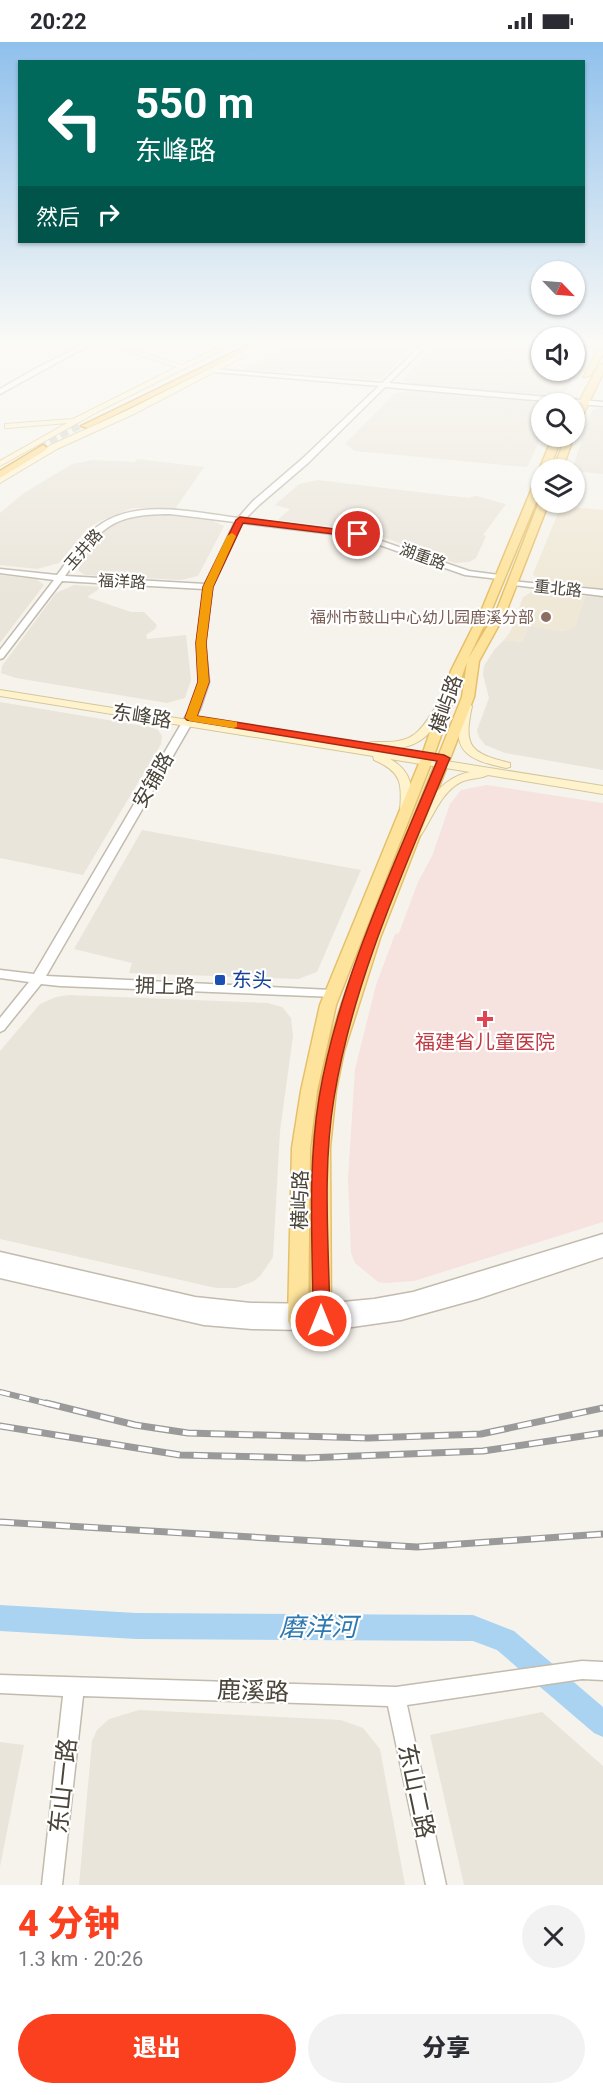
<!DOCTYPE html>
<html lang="zh">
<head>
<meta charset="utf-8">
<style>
	:root { --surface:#fff; --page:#f2f2f3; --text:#2b2b33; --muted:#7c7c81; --accent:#fa401f }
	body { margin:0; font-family:Roboto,"Noto Sans SC",sans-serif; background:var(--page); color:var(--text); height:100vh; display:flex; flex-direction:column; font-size:22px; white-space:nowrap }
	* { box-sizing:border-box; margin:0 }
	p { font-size:20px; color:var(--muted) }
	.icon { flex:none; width:33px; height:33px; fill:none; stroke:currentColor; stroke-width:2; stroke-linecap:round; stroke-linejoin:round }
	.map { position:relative; height:1843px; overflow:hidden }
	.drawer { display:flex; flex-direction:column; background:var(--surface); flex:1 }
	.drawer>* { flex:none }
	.hud { position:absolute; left:18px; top:18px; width:567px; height:183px; border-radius:0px; box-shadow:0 2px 4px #0004; background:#00695c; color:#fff; overflow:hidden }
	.needle { width:39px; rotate:115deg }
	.fabs { position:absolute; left:531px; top:219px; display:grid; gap:12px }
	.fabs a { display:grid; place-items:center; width:54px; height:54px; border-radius:50%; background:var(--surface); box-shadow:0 2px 4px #0004; font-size:30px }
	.pin { position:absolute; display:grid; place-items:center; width:51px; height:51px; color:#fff; margin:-26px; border:3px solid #fff; border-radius:50%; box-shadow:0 2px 6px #0007 }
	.me { position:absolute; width:66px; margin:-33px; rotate:0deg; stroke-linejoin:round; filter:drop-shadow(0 0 4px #0008) }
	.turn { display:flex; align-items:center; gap:21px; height:126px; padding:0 18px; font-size:27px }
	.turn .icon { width:78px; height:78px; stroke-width:2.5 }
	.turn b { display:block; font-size:42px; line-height:51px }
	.then { display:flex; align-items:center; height:57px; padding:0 18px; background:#0003; gap:12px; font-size:22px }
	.round { display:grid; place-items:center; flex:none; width:63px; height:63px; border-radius:32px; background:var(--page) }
	.summary { display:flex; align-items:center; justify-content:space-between; height:102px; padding:0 18px }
	h1 { font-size:36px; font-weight:800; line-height:45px; color:var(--accent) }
	.cta { display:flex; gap:12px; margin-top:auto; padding:12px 18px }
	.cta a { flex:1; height:69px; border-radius:36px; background:var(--accent); color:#fff; font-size:24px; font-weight:800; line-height:69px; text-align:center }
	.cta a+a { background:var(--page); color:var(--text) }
	.status { display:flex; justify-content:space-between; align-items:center; height:42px; padding:0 30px; background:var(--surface); direction:ltr }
	.status svg { height:16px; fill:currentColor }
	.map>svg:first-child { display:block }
</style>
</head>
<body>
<div class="status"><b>20:22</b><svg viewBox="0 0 49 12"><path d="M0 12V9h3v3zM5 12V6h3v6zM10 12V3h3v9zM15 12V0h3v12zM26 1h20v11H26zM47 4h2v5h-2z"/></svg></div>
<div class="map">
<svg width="603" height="1843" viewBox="0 0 603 1843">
	<rect width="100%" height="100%" fill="#f6f3ec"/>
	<g fill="#eae5da">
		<path d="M 304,297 L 422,297 L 384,334 L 377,338 L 242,327 Z"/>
		<path d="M 442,297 L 541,297 L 542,328 L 574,328 L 575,302 L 588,308 L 565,350 L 556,354 L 413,342 L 401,338 Z"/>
		<path d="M 413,349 L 546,361 L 542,362 L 542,394 L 528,423 L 526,425 L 355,409 L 345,402 L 395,351 Z"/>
		<path d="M 597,366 L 603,366 L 603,432 L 575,429 L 573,426 L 586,383 L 592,369 Z"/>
		<path d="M 137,417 L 204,425 L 175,467 L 133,466 L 98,480 L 87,487 L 59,521 L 37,527 L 0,523 L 0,471 L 24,451 L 72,422 L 93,418 L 134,420 Z"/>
		<path d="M 318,438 L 468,456 L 476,454 L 506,462 L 483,493 L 486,494 L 476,516 L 469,520 L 455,521 L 366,489 L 278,478 L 290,467 L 275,463 L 299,442 Z"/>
		<path d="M 165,473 L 213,479 L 224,484 L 198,534 L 181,538 L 85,533 L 79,529 L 78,522 L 106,487 L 131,476 Z"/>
		<path d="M 0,533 L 36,537 L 44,543 L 0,601 Z"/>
		<path d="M 74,543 L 102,545 L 87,555 L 131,570 L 144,570 L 157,583 L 155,587 L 146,593 L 147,597 L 186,593 L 191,638 L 185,656 L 167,661 L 16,636 L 1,631 L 2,624 L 56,551 Z"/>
		<path d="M 585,554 L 603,555 L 603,728 L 505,711 L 485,703 L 479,695 L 477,688 L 489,656 L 483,633 L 484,624 L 494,608 L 504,598 L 522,600 L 528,584 L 564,589 L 575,584 Z"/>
		<path d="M 0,660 L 150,685 L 158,688 L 162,694 L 161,702 L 83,833 L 0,816 Z"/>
		<path d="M 142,788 L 361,828 L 317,930 L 298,937 L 129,931 L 132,921 L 74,907 Z"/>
		<path d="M 69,953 L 268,961 L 282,965 L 291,976 L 293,994 L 280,1089 L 273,1215 L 261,1233 L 254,1239 L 236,1246 L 216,1246 L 0,1197 L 0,1009 L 40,962 L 56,955 Z"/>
		<path d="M 139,1668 L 341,1678 L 363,1686 L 380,1707 L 405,1843 L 79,1843 L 92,1699 L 97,1688 L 109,1677 Z"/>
		<path d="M 542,1670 L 603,1724 L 603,1843 L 464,1843 L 430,1693 Z"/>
		<path d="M 0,1700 L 24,1703 L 0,1825 Z"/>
	</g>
	<g fill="#efe8d6">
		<path d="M 561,464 L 603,468 L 603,547 L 546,540 L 537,537 L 533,532 Z"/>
		<path d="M 533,549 L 585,554 L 575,585 L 564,589 L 528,584 L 522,600 L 504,598 L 510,590 L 523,555 Z"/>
	</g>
	<path fill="#f6e3e0" d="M 487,743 L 603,761 L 603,1180 L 414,1239 L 385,1241 L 378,1240 L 355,1221 L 351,1211 L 348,1137 L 355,1027 L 376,943 L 395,892 L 399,891 L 418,840 L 432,814 L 450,762 L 461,748 Z"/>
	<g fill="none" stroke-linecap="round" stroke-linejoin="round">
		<path fill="#a9d3f1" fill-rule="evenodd" d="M 0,1563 L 136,1571 L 473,1573 L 514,1589 L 603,1665 L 603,1695 L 594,1691 L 497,1608 L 473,1599 L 136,1597 L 0,1589 Z"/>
		<path stroke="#d4d0c8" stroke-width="8" stroke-dasharray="8 4.5" stroke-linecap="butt" d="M 38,404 L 80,383"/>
		<g stroke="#c2bbae" stroke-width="3">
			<g id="tertiary">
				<path d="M 93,297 L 100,297 L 0,352 L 0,347 L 33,328 Z"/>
				<path d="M 428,297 L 434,297 L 389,341 L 603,360 L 603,364 L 385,345 L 308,421 L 259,463 L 245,477 L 358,491 L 469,529 L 499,533 L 503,535 L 499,537 L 465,533 L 357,495 L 242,481 L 212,545 L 205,601 L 209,640 L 200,667 L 46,934 L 331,948 L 337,952 L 335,955 L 60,944 L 41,942 L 4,988 L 0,990 L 0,976 L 29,940 L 0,936 L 0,928 L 34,932 L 190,667 L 199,640 L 197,601 L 204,547 L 62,539 L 3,616 L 0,617 L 0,608 L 54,538 L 0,531 L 0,527 L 57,533 C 68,519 78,502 91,490 C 129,454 192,470 238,476 L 253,459 L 302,417 L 379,344 L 215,330 L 212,328 L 213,327 L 382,341 ZM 170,472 L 235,480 L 205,542 L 65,534 C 100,488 108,472 170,472 Z"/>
				<path d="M 574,297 L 603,301 L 603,305 L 574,301 Z"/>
				<path d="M 511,539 L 603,548 L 603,554 L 514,543 L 510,541 Z"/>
				<path d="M 603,1192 L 603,1215 L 477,1257 L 401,1278 L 352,1285 L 302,1288 L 252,1287 L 204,1283 L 0,1236 L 0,1210 L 195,1255 L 251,1261 L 322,1262 L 374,1257 L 413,1250 Z"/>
				<path d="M 582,1619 L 603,1620 L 603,1638 L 582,1637 L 407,1663 L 446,1843 L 426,1843 L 388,1664 L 83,1654 L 62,1843 L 42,1843 L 63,1654 L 0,1651 L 0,1633 L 396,1645 Z"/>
			</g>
		</g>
		<g stroke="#d5c79b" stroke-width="2">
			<g id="secondary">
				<path d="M 88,297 L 97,297 L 182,323 L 236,297 L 244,297 L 103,367 L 0,424 L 0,419 L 67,381 L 8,386 L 5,386 L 5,382 L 73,377 L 177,325 Z"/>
				<path d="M 269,297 L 277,297 L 134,372 L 57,407 L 0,441 L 0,435 L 51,403 L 128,368 Z"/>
				<path d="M 0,648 L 603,744 L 603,752 L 488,733 C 480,737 470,736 461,740 C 441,750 433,775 421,793 L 417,794 L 411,790 C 427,764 437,737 470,730 L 390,717 C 412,729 413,746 412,769 L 406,773 L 400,769 C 402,741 402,730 374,718 L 373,714 L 0,654 Z"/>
				<path d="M 444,657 L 449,660 C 433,689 424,706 388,707 C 380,707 370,708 364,703 C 370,699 375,700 383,700 C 418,701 423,684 440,658 Z"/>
				<path d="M 467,661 L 472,664 C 463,705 470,711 510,721 L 510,725 L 506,726 C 464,717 451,708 462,664 Z"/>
			</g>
		</g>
		<g stroke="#e5c06b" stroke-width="3">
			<g id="primary">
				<path d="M 603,303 L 603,312 L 591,333 L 584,335 L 599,305 Z"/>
				<path d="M 603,322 L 603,331 L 578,383 L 574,385 C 574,363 588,344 599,324 Z"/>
				<path d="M 553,394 L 562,394 L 549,428 L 542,428 L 541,430 L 539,428 Z"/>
				<path d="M 566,394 L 574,394 L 562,428 L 553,428 Z"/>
				<path d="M 542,431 L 542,446 L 492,567 L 468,617 L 496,570 L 539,460 L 542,458 L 542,460 L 549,460 L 506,570 L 479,619 L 474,655 L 380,896 L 344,1009 L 336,1048 L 330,1105 L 331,1279 L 328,1285 L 321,1288 L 314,1285 L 311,1279 C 313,1202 307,1124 320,1048 C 329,991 350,936 371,883 C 400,806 432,731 462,655 L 467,620 L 432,719 L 336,963 L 317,1049 L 310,1106 L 308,1279 L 305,1285 L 298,1288 L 291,1285 L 288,1279 L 292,1106 L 301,1049 L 320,963 L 420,719 L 451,629 L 482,567 L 537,434 Z"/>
			</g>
		</g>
		<g stroke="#dea43d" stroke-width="3">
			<g id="trunk">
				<path d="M 261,297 L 270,297 L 88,386 L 81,384 Z"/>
				<path d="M 43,403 L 47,406 L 46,408 L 0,436 L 0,429 Z"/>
			</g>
		</g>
		<use href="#tertiary" fill="#fff" fill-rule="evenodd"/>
		<use href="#secondary" fill="#fff3cd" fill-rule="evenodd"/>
		<use href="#primary" fill="#fee39c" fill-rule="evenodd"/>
		<use href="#trunk" fill="#fed986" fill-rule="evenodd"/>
		<g stroke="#9a9a9a" stroke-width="6">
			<path id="rail-far1" d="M 0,1350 L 53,1363"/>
		</g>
		<g stroke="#9a9a9a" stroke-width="7">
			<g id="rail">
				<path d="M 46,1361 L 135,1383 L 188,1391 L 368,1396 L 481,1392 L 603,1366"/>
				<path d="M 0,1384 L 180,1413 L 306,1416 L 483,1409 L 603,1391"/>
				<path d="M 0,1480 L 417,1505 L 603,1492"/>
			</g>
		</g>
		<use href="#rail-far1" stroke="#fff" stroke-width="4" stroke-dasharray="10" stroke-linecap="butt"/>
		<use href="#rail" stroke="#fff" stroke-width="4.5" stroke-dasharray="14" stroke-linecap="butt"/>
	</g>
	<linearGradient id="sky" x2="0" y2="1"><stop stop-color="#8fc0ec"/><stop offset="0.54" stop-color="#fbfaf6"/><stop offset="1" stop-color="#fbfaf6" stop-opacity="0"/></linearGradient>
	<rect width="603" height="555" fill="url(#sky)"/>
	<path fill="#fa401f" stroke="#a22a14" stroke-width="1.5" d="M 240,475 L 358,490 L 362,492 L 358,495 L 243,481 L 213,545 L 206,601 L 209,640 L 197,674 L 444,713 L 450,716 C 405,826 353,938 334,1056 C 322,1128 329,1205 330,1279 L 328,1284 L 321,1287 L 315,1284 L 313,1279 C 313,1205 307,1129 319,1056 C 338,941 393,826 437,719 L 187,678 L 185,676 L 198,640 L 196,601 L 203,545 L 236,478 Z"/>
	<path fill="#f59e0b" d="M 232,491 L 236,494 L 213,545 L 206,601 L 209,640 L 197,674 L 237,680 L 237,685 L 233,686 L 190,679 L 185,676 L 198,640 L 196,601 L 203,545 L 227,494 Z"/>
	<circle fill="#8d6e63" stroke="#fff" stroke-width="2" cx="546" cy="575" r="6"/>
	<rect fill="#1a4fb4" stroke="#fff" stroke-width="2" x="214" y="932" width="12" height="12" rx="3"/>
	<path fill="#e0444e" stroke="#fff" stroke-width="2" d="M482 968h6v6h6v6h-6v6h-6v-6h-6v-6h6z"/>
	<g text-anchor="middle" stroke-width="4.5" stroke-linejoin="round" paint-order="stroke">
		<g font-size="16" fill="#4a4439" stroke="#fff">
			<text transform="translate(83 507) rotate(-49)" y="6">玉井路</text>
			<text transform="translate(423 514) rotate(20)" y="6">湖重路</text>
			<text transform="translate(122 539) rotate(3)" y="6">福洋路</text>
			<text transform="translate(558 546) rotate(6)" y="6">重北路</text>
		</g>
		<g font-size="16" fill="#785e54" stroke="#fff" text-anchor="end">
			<text x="534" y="581">福州市鼓山中心幼儿园鹿溪分部</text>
		</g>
		<g font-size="20" fill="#4a4439" stroke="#fff">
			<text transform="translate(446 662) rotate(-71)" y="7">横屿路</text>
			<text transform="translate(142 674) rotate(9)" y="7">东峰路</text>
			<text transform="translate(153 738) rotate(-60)" y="7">安铺路</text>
			<text transform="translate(165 944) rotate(2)" y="7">拥上路</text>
			<text transform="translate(300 1158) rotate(-89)" y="7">横屿路</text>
		</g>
		<g font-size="20" fill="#164399" stroke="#fff" text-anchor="start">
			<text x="232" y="945">东头</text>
		</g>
		<g font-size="20" fill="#be3a42" stroke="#fff">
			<text x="485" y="1007">福建省儿童医院</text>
		</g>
		<g font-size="24" fill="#4a4439" stroke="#fff">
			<text transform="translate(253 1649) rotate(2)" y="8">鹿溪路</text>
			<text transform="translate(63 1744) rotate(-84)" y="8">东山一路</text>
			<text transform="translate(416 1749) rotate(78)" y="8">东山二路</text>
		</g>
		<g font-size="26" font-style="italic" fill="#2e79b0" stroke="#fff">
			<text x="318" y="1594">磨洋河</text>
		</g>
	</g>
</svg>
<div class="fabs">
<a><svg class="needle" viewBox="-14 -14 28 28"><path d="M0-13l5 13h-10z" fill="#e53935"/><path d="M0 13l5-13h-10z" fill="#7c7c81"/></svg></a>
<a><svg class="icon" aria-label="sound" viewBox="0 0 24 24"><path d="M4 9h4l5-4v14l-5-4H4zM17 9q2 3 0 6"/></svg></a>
<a><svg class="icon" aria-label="search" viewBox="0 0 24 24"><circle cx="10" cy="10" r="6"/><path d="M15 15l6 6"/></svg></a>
<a><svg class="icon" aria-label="layers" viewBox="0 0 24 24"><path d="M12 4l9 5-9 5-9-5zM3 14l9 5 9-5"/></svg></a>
</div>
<div class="pin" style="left:358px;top:492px;background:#d93025"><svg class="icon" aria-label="arrive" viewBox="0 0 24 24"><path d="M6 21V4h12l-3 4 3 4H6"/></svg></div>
<svg class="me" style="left:321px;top:1279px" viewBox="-20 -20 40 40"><circle r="17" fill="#fa401f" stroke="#fff" stroke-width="3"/><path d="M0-11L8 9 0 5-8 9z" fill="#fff"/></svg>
<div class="hud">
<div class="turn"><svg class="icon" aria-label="left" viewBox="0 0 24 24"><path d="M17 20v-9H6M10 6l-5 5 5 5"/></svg><div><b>550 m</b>东峰路</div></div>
<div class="then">然后<svg class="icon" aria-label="right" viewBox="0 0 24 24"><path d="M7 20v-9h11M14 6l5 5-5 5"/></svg></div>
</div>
</div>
<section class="drawer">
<div class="summary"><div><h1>4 分钟</h1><p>1.3 km · 20:26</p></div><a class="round"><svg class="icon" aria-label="close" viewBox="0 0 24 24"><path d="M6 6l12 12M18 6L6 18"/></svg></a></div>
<div class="cta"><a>退出</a><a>分享</a></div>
</section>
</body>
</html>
